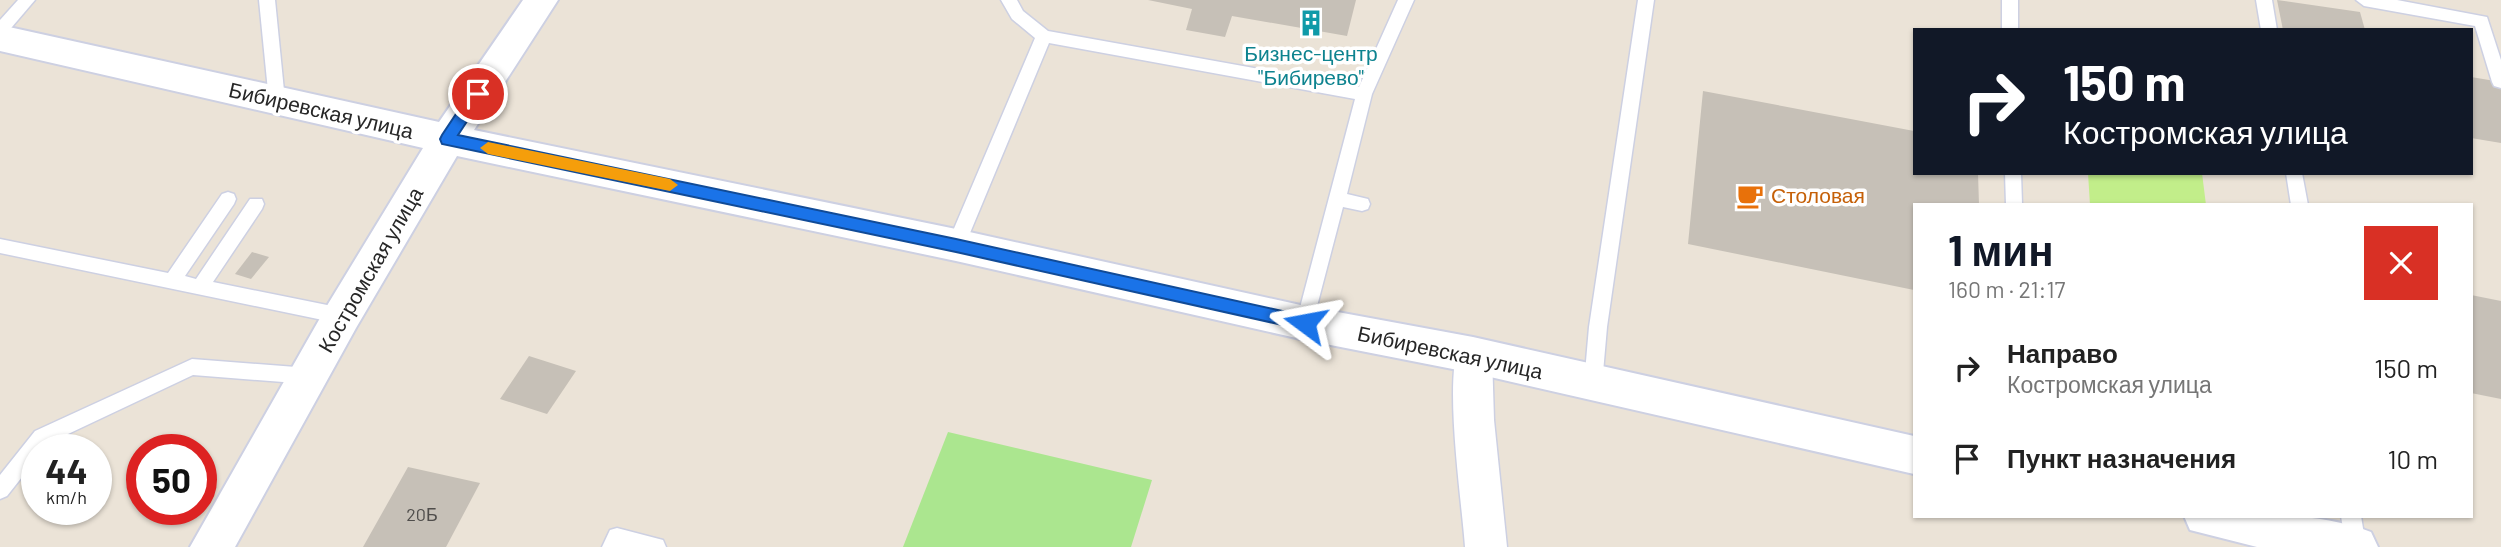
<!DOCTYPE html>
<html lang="ru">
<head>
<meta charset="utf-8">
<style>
	:root { --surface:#fff; --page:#f2f2f2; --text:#222; --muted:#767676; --accent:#111827 }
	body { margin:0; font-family:Barlow,sans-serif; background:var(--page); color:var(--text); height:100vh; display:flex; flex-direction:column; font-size:26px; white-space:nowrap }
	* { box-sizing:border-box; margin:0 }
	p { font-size:23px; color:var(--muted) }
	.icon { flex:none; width:38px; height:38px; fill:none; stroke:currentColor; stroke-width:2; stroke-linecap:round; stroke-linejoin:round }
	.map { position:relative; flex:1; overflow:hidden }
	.details { position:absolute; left:1913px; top:203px; width:560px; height:315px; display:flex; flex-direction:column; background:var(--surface); border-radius:0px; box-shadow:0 2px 5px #0004 }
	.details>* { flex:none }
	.guide { position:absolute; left:1913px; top:28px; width:560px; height:147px; border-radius:0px; box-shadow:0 2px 5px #0004; background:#111827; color:#fff; overflow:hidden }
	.speed { position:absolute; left:21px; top:434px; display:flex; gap:14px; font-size:35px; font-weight:700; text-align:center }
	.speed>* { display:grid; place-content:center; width:91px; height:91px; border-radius:50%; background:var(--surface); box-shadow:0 2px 5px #0004; line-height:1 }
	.speed small { font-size:18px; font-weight:400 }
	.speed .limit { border:10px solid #d22; background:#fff; color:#111 }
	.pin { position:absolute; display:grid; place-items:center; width:60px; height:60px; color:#fff; margin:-30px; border:4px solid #fff; border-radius:50%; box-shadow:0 2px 7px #0007 }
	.me { position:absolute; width:77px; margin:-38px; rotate:283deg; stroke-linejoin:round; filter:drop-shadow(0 0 5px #0008) }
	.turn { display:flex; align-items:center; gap:24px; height:147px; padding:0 35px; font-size:32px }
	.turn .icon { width:91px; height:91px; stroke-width:2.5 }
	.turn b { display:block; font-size:49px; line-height:60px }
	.round { display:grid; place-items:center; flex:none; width:74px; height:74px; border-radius:0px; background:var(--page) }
	.summary { display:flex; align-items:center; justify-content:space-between; height:119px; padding:0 35px }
	h1 { font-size:42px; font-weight:700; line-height:52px; color:var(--accent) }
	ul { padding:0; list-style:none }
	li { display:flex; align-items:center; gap:21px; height:91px; padding:0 35px }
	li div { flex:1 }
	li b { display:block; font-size:26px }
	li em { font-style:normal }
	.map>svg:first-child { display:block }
</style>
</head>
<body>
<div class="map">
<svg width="2501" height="547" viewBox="0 0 2501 547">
	<rect width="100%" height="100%" fill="#ebe3d7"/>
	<path fill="#abe68f" d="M 948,432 L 1152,480 L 1131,547 L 903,547 Z"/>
	<path fill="#c2ee8a" d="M 2088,173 L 2202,173 L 2206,205 L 2090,205 Z"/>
	<g fill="#c6c0b7">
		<path d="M 1148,0 L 1356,0 L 1347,36 L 1232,16 L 1225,37 L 1186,30 L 1192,9 Z"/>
		<path d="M 2277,0 L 2360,12 L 2365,30 L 2283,30 Z"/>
		<path d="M 2471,77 L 2501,82 L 2501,143 L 2471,138 Z"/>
		<path d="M 1703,91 L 1914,131 L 1914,173 L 1978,173 L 1979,205 L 1914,205 L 1914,290 L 1688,244 Z"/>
		<path d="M 252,252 L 269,257 L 251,279 L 235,274 Z"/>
		<path d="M 2471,295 L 2501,301 L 2501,399 L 2471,393 Z"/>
		<path d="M 529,356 L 576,371 L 547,414 L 500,399 Z"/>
		<path d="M 408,467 L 480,483 L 446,547 L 363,547 Z"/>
	</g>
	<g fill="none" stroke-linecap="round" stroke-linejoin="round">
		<g stroke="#cdd0e2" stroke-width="3">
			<g id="lane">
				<path d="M 18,0 L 35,0 L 6,34 L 0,36 L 0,20 Z"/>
				<path d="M 259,0 L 275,0 L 285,101 L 277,107 L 269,101 Z"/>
				<path d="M 1001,0 L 1017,0 L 1023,11 L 1048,31 L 1359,87 L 1398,0 L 1414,0 L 1372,94 L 1347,194 L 1368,199 L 1370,204 L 1368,209 L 1362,211 L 1343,207 L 1311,329 L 1305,331 L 1299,329 L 1296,323 L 1355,99 L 1049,43 L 965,245 L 962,250 L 956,252 L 950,250 L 947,245 L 1035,38 L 1012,19 Z"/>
				<path d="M 1638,0 L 1654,0 L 1607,327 L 1602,384 L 1599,390 L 1593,392 L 1587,390 L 1584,384 L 1589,327 Z"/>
				<rect x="2002" y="0" width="16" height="30"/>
				<path d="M 2256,0 L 2272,0 L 2277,30 L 2261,30 Z"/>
				<path d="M 2356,0 L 2397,0 L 2487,17 L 2501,60 L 2501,88 L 2494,86 L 2492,82 L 2475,26 L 2364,6 Z"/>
				<path d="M 2005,173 L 2021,173 L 2022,205 L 2006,205 Z"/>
				<path d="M 2286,173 L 2302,173 L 2308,205 L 2291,205 Z"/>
				<path d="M 228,192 L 234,194 L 236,199 L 234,204 L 185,276 L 196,279 L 250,199 L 262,199 L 264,204 L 262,209 L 213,282 L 342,308 L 348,310 L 351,316 L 348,322 L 342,324 L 0,253 L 0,239 L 168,273 L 222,194 Z"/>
				<path d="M 192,359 L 309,368 L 315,370 L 318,376 L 315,382 L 309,384 L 193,375 L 49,443 L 43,450 L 37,450 L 37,458 L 7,496 L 0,499 L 0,475 L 35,431 Z"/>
				<path d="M 2341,516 L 2361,516 L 2366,547 L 2346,547 Z"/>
				<path d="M 617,528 L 663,540 L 666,547 L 602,547 L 610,530 Z"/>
			</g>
		</g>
		<g stroke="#cdd0e2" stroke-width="3">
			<path id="street" d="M 1473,338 L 1486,343 L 1492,355 L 1494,420 L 1507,547 L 1465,547 C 1462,503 1443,378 1460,343 Z"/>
		</g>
		<g stroke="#cdd0e2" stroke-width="4">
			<g id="secondary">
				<path d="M 523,0 L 558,0 L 474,130 L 956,229 L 1305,306 L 1473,337 L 1914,436 L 1914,474 L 1473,373 L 1305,340 L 956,261 L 457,156 L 356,328 L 235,547 L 190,547 L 328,304 L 423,148 L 0,51 L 0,25 L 439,122 Z"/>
				<path d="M 2184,516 C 2246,516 2312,509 2371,532 L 2378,547 L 2257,547 L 2190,530 Z"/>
			</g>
		</g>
		<use href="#lane" fill="#fff" fill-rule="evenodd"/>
		<use href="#street" fill="#fff" fill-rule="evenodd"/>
		<use href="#secondary" fill="#fff" fill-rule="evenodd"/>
	</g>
	<path fill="#1a73e8" stroke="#114b97" stroke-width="2" d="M 478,89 L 485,94 L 458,135 L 956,239 L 1305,316 L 1311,318 L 1313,323 L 1311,328 L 1305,330 L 956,252 L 442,144 L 440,139 L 442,135 L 472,90 Z"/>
	<path fill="#f59e0b" d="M 488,142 L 670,179 L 678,185 L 670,191 L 488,154 L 480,148 Z"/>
	<defs>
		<g id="building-bare" transform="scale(2.1)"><path d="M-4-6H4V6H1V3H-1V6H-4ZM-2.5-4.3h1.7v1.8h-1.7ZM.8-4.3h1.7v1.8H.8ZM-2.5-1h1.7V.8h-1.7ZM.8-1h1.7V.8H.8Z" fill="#0f9aa8" stroke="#fff" stroke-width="2.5" paint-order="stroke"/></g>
		<g id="cafe-bare" transform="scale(2.1)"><path d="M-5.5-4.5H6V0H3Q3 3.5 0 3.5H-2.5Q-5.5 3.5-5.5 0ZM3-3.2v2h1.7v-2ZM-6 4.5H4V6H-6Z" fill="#e8710a" stroke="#fff" stroke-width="2.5" paint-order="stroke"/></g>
	</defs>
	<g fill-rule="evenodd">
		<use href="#building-bare" x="1311" y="23"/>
		<use href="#cafe-bare" x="1750" y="196"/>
	</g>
	<g text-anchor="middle" stroke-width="7" stroke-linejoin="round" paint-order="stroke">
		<g font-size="18" fill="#4f4d4b">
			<text x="422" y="521">20Б</text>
		</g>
		<g font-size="21" fill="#0d838f" stroke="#fff">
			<text x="1311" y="61">Бизнес-центр<tspan x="1311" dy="24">"Бибирево"</tspan></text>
		</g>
		<g font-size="21" fill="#272727" stroke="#fff">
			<text transform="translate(321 111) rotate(13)" y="7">Бибиревская улица</text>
			<text transform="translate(371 270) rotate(-60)" y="7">Костромская улица</text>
			<text transform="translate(1450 353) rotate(12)" y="7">Бибиревская улица</text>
		</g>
		<g font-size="21" fill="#c56008" stroke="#fff" text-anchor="start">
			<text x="1771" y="203">Столовая</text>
		</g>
	</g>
</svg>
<div class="speed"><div>44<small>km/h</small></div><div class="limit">50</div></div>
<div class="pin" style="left:478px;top:94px;background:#d93025"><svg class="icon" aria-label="arrive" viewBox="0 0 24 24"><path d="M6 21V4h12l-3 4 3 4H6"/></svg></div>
<svg class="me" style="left:1305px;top:323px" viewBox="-20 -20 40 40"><path d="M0-17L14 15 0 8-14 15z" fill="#1a73e8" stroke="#fff" stroke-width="4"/></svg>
<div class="guide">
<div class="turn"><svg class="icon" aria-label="right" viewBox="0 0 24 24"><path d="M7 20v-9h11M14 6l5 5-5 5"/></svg><div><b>150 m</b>Костромская улица</div></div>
</div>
<section class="details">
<div class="summary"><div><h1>1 мин</h1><p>160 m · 21:17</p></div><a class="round" style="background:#d93025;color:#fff"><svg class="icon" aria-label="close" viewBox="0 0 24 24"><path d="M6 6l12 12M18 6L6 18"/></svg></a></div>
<ul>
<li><svg class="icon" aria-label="right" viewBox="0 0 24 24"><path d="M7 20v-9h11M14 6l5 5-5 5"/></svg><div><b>Направо</b><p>Костромская улица</p></div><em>150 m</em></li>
<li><svg class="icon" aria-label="arrive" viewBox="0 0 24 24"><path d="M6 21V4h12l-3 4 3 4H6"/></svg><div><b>Пункт назначения</b></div><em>10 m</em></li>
</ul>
</section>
</div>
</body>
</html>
